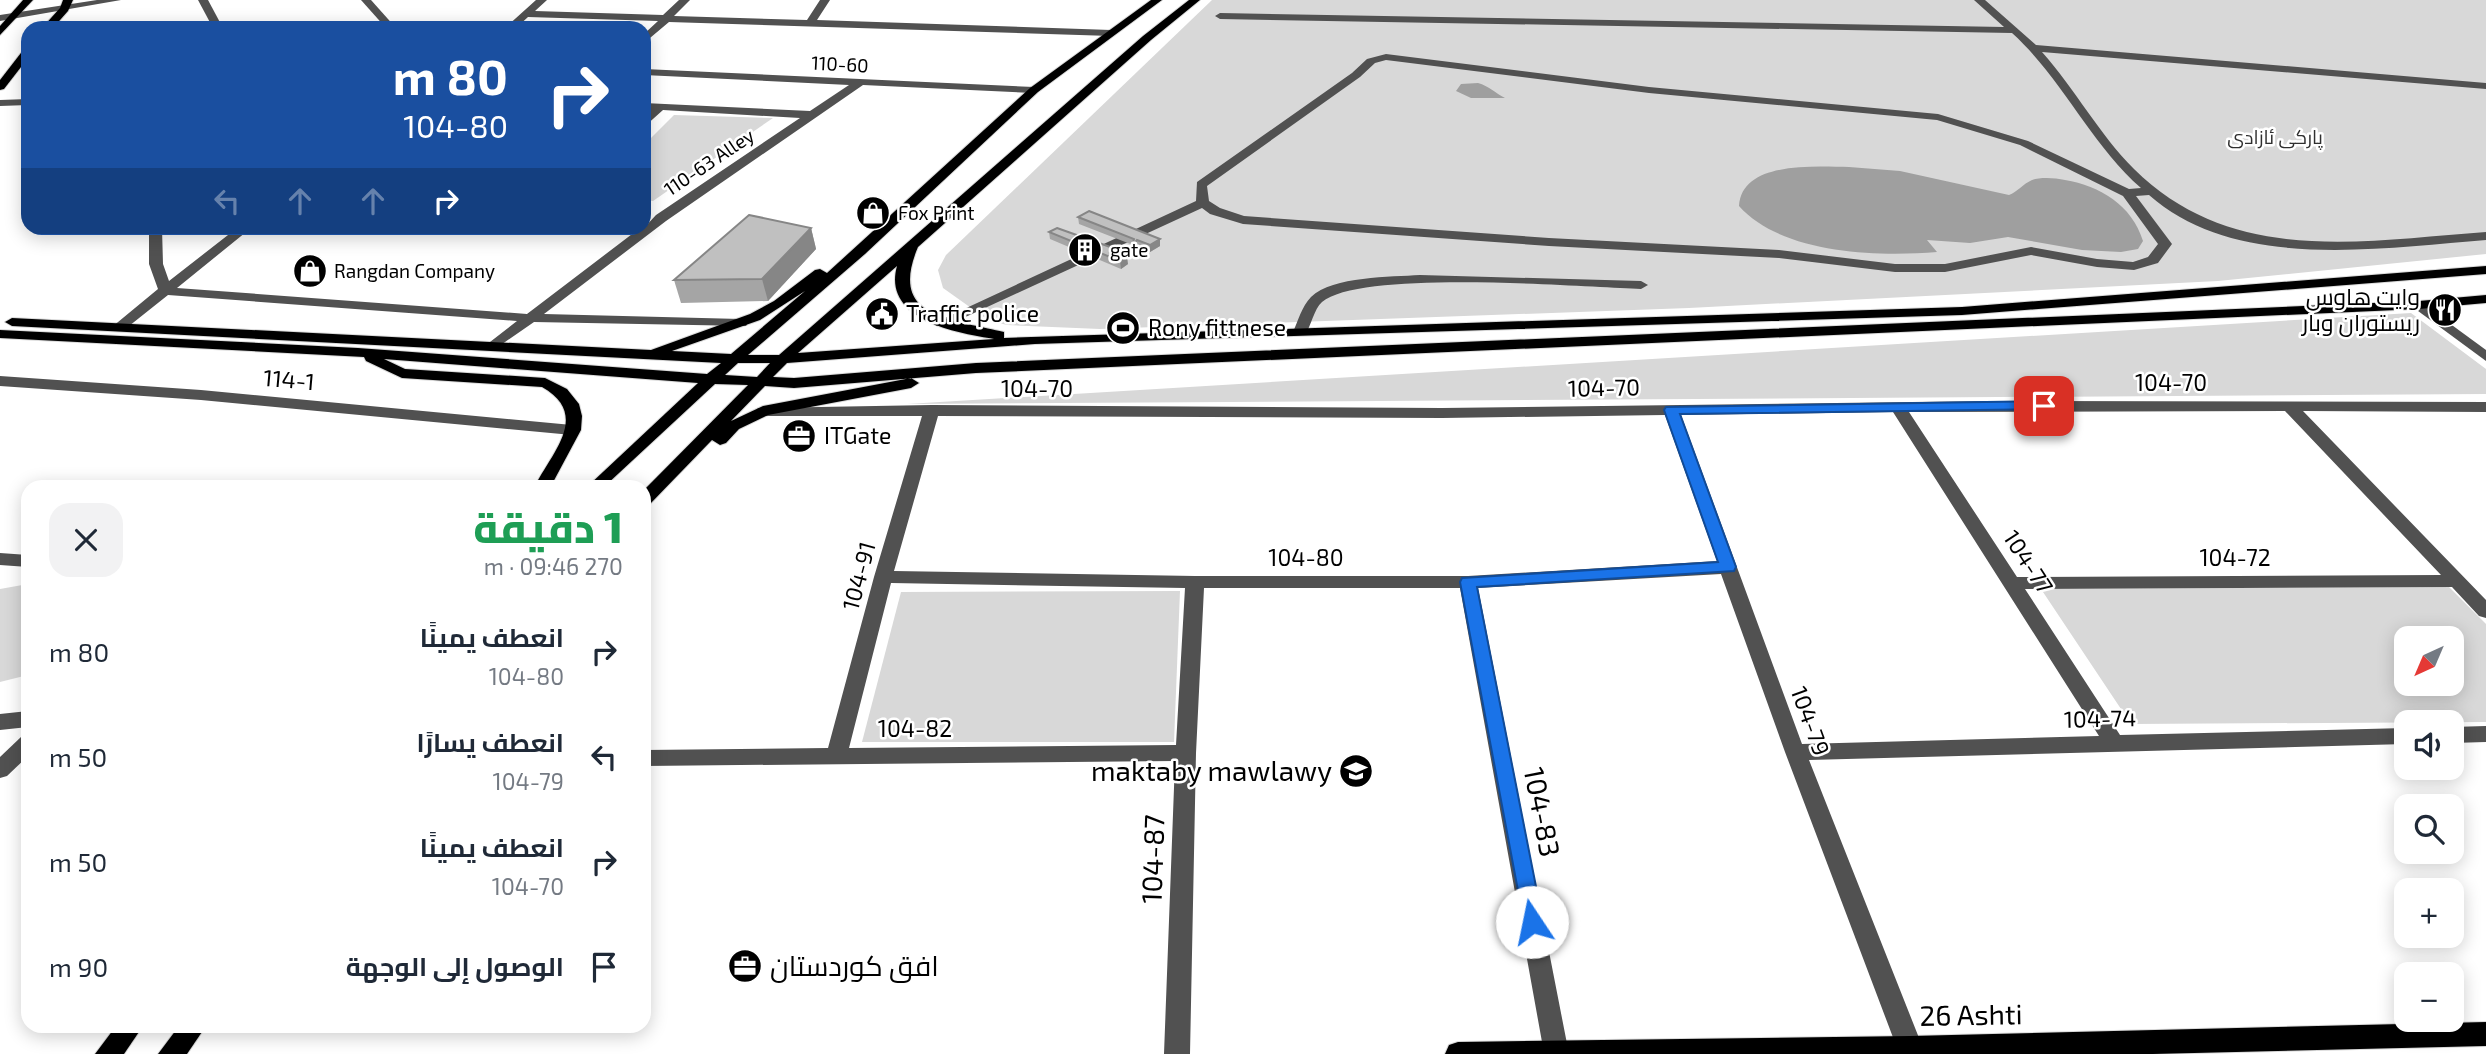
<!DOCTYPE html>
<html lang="ar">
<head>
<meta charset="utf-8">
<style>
	:root { --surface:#fff; --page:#f2f2f3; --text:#1f2937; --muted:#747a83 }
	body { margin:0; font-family:"Exo 2",Cairo,sans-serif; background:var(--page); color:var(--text); direction:rtl; height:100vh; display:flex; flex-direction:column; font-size:26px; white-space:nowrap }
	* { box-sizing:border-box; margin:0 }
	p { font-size:23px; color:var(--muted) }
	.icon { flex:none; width:38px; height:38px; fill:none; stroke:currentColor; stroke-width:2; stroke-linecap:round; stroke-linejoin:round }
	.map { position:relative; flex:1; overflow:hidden; direction:ltr }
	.side { position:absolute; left:21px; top:480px; width:630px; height:553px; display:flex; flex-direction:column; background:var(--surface); border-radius:21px; box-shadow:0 4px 18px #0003; direction:rtl }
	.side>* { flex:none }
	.top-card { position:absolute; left:21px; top:21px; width:630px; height:214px; border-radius:21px; box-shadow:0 4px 18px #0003; direction:rtl; background:#1a4fa0; color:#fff; overflow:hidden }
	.needle { width:46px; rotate:224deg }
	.fabs { position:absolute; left:2394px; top:626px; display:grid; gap:14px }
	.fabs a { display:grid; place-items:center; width:70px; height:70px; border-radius:14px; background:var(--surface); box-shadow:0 4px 18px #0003; font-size:35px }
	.pin { position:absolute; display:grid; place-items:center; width:60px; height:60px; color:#fff; margin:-30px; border-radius:14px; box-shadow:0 4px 10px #0006 }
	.me { position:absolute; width:77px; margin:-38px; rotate:349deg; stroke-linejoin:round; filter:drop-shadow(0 0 5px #0008) }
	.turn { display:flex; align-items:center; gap:24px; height:147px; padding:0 28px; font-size:32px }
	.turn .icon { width:91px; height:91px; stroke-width:2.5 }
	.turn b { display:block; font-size:49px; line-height:60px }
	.lanes { display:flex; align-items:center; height:66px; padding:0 28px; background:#0003; justify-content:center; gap:35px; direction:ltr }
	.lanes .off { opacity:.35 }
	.round { display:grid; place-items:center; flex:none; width:74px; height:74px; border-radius:21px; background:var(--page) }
	.head { display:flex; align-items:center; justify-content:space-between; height:119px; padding:0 28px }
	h1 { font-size:42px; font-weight:800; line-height:52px; color:#1e9e55 }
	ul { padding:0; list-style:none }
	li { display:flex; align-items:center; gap:21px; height:105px; padding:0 28px }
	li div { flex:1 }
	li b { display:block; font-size:26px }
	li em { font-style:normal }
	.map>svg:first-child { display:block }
</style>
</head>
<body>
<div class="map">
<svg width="2486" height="1054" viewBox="0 0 2486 1054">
	<rect width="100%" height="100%" fill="#fff"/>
	<g fill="#d8d8d8" fill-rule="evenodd">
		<path d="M 1212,0 L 2486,0 L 2486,254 L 2218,281 L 1689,308 L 1100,329 L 1007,325 L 988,320 L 943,288 L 938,270 L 946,255 Z"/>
		<path d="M 674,115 L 773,118 L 653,201 L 644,200 L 644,145 Z"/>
		<path d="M 2411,313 L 2486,369 L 2486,394 L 907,404 Z"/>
		<path d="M 28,584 L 28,675 L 0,682 L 0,589 Z"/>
		<path d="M 2449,587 L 2486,624 L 2486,722 L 2131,724 L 2041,589 ZM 2406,639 L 2452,639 L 2452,684 L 2406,684 Z"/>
		<path d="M 1180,591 L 1174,742 L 862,742 L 901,592 Z"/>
	</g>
	<g fill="#9f9f9f">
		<path d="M 1478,83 C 1489,86 1495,93 1505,98 L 1471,98 L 1456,91 L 1461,84 Z"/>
		<path d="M 1849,167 L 1900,171 L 2009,195 C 2017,192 2023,184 2032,180 C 2041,177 2055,178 2065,180 C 2100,186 2132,205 2143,241 L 2138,249 L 2121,252 L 2082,250 L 2008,237 L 1970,243 L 1927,240 L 1937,252 C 1877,257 1782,254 1739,206 C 1742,160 1816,167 1849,167 Z"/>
	</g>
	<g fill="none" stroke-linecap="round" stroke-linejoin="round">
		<g stroke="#dbdbdb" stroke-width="2">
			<g id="major">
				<path d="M 23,0 L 33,0 L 0,35 L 0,26 Z"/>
				<path d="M 63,0 L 73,0 L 68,11 L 53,28 L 42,28 L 60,8 Z"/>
				<path d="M 1151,0 L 1162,0 L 1038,92 L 865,254 L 748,355 L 779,355 L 1143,36 L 1189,0 L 1200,0 L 1151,40 L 918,247 C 887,320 953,319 1004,332 L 1004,338 L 1962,307 L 2486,266 L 2486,274 L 1962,315 L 1035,344 L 787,363 L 773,377 L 794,378 L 976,363 L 2419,301 L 2486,295 L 2486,303 L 2419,309 L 976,373 L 794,388 L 765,386 L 731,421 L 763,406 L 911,378 L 919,383 L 911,388 L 768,415 L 739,429 L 726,443 L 720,445 L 712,440 L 650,504 L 644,505 L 644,490 L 748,385 L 715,384 L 605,486 L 588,486 L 698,383 L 384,359 L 405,369 L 545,378 L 567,389 L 579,404 L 582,416 L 581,430 L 551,486 L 535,486 C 552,452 591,415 542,387 L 402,378 L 366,361 L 364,357 L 0,338 L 0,330 L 358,348 L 707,374 L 721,363 L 12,326 L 5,322 L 12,318 L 651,350 L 750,314 L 774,301 L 815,270 L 820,269 L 827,273 L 1030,88 ZM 897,266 C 882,320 956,333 994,339 L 798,353 ZM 805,291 L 731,354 L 672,351 L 760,320 ZM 738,363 L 770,363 L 757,377 L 725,375 Z"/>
				<path d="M 28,48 L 28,58 L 4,89 L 0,90 L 0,80 L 24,49 Z"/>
				<path d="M 2486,1022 L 2486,1046 L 2153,1054 L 1445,1054 L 1449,1045 L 1458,1042 L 1910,1036 Z"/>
				<path d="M 116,1026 L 143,1026 L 124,1054 L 95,1054 Z"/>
				<path d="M 179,1026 L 206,1026 L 187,1054 L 158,1054 Z"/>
			</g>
		</g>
		<g fill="#515151" fill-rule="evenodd">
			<path d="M 97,0 L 121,0 L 0,21 L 0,15 Z"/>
			<path d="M 198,0 L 208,0 L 223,28 L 213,28 Z"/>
			<path d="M 361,0 L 371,0 L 396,28 L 386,28 Z"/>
			<path d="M 536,0 L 547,0 L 535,11 L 663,15 L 679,0 L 690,0 L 674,16 L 807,20 L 820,0 L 830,0 L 817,20 L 1111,30 L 1116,33 L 1111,36 L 669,22 L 644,43 L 644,34 L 658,21 L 528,17 L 516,28 L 505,28 Z"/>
			<path d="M 1974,0 L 1985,0 L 2036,45 L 2486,83 L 2486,89 L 2042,52 C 2075,89 2099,134 2134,169 C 2232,266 2361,241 2486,232 L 2486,240 C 2380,248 2236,272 2149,195 L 2136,196 L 2172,244 L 2158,263 L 2134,270 L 2097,267 L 2031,255 L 1945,272 L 1895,272 L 1779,258 L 1549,246 L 1243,224 L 1210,214 L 1202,208 L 946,326 L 936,326 L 934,323 L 1196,201 L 1197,182 L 1352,73 L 1367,59 L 1386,54 L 1649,87 L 1938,114 L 2028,141 L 2129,189 L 2141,188 C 2090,143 2062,78 2012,33 L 1220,19 L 1215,16 L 1220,13 L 2004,27 ZM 1386,60 L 1649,93 L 1937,120 L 2020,145 L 2123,196 L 2158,244 L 2148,257 L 2133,262 L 2097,259 L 2031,247 L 1945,264 L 1895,264 L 1779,250 L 1549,238 L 1244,216 L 1220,208 L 1209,201 L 1207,186 L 1360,77 L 1375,63 Z"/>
			<path d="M 644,69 L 1034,87 L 1039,90 L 1034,93 L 863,85 L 666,221 L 544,314 L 741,319 L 748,323 L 746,326 L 534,322 L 495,349 L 490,348 L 488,345 L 490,342 L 517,321 L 168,295 L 124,330 L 114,330 L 112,327 L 158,289 L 149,264 L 149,228 L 162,228 L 163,264 L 169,281 L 237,228 L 251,228 L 177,288 L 527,314 L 640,228 L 644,228 L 656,215 L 800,118 L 663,110 L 644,127 L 644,117 L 651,110 L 644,109 L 644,103 L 810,111 L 849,85 L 644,75 Z"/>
			<path d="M 28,99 L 28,105 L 0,106 L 0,100 Z"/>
			<path d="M 1420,275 L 1641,281 L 1648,285 L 1641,289 C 1582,287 1362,269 1322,302 C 1314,309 1311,326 1305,335 L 1295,335 L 1293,332 C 1298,321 1302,306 1311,297 C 1333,276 1391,277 1420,275 Z"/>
			<path d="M 2419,301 L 2486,350 L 2486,361 L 2414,308 L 2414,302 Z"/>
			<path d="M 0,376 L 201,390 L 572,425 L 580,430 L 572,435 L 201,400 L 0,386 Z"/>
			<path d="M 1989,401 L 2486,402 L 2486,412 L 2303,411 L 2486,600 L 2486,618 L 2479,616 L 2452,587 L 2025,589 L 2120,735 L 2406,728 L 2406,744 L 1809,760 L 1923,1048 L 1920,1054 L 1900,1054 L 1897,1048 L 1785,752 L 1721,574 L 1478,588 L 1569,1054 L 1544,1053 L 1460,588 L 1204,588 L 1196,753 L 1190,1054 L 1164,1054 L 1175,761 L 644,766 L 644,750 L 828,748 L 874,577 L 922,416 L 764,416 L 758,414 L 756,411 L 758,408 L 932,405 L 1442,408 ZM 2285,411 L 2441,575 L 2017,577 L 1909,412 ZM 1893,412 L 2099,736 L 1802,744 L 1681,415 ZM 1665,415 L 1717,561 L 1468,576 L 1195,576 L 894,571 L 938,416 L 1442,418 ZM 891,583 L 1185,588 L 1176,745 L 849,748 Z"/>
			<path d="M 0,553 L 28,555 L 28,567 L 0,565 Z"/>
			<path d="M 28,711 L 28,727 L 0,730 L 0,714 Z"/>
			<path d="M 2486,726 L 2486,742 L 2452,743 L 2452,727 Z"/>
			<path d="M 28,735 L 28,756 L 7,776 L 0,778 L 0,757 L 21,737 Z"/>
		</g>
		<use href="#major" fill="#000" fill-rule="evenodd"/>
	</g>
	<g fill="#a5a5a5">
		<path d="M 1078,217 L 1160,239 L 1160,246 L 1150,252 L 1137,247 L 1133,254 L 1133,245 L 1079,224 Z"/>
		<path d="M 811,228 L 816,249 L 768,301 L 681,303 L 674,280 Z"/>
		<path d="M 1049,232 L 1128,264 L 1121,269 L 1050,239 Z"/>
	</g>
	<g fill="#868686">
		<path d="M 811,228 L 816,249 L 768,301 L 762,279 Z"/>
		<path d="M 1160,239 L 1160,246 L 1150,252 L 1150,245 Z"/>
		<path d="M 1137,240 L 1137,247 L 1133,254 L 1132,246 Z"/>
		<path d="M 1127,256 L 1128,264 L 1121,269 L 1120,261 Z"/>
	</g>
	<g fill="#c0c0c0" stroke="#868686" stroke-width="2">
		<path d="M 1089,211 L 1160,239 L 1150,245 L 1137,240 L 1132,246 L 1134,239 L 1078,217 Z"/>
		<path d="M 749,215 L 811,228 L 762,279 L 674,280 Z"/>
		<path d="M 1057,228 L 1113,248 L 1127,256 L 1120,261 L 1049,232 Z"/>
	</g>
	<path fill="#1a73e8" stroke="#114b97" stroke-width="2" d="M 2044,401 L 2051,406 L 2049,409 L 1680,414 L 1736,567 L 1734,571 L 1477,587 L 1543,922 L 1540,928 L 1532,931 L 1525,928 L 1460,582 L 1462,578 L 1718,562 L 1664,410 L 1666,407 Z"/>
	<defs>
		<g id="shop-disc" transform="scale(1.75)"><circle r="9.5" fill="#000" stroke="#fff"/><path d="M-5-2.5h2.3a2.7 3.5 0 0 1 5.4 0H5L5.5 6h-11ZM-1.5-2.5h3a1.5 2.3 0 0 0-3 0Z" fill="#fff"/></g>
		<g id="building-disc" transform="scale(1.75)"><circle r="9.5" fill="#000" stroke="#fff"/><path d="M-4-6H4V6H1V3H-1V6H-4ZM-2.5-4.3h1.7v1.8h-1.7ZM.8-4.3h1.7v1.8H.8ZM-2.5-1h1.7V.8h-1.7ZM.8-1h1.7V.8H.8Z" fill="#fff"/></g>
		<g id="restaurant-disc" transform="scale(1.75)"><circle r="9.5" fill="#000" stroke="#fff"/><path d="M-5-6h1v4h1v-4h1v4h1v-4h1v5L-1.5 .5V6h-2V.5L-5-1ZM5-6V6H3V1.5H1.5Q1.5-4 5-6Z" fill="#fff"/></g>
		<g id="civic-disc" transform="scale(1.75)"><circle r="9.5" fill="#000" stroke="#fff"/><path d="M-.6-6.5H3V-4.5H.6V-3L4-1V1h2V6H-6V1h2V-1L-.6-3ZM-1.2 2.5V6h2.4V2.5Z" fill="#fff"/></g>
		<g id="stadium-disc" transform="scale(1.75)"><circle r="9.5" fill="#000" stroke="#fff"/><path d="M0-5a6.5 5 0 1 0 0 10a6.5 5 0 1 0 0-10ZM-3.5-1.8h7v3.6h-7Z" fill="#fff"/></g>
		<g id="office-disc" transform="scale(1.75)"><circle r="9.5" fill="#000" stroke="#fff"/><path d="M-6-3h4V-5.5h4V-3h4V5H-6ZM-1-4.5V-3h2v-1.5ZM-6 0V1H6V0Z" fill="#fff"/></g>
		<g id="school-disc" transform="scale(1.75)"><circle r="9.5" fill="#000" stroke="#fff"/><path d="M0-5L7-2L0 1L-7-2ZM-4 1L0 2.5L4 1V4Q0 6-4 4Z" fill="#fff"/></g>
	</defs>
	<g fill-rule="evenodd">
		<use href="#shop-disc" x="873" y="213"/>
		<use href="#building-disc" x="1085" y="250"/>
		<use href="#shop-disc" x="310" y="271"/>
		<use href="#restaurant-disc" x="2445" y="310"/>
		<use href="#civic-disc" x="882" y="314"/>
		<use href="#stadium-disc" x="1123" y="328"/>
		<use href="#office-disc" x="799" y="436"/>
		<use href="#school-disc" x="1356" y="771"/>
		<use href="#office-disc" x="745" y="966"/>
	</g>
	<g text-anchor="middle" stroke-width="5" stroke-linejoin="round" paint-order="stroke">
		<g font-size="19" fill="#000" stroke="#fff">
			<text transform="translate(840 64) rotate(3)" y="7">110-60</text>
			<text transform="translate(709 162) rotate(-34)" y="7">110-63 Alley</text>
		</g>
		<g font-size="19" fill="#2f2f2f" stroke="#fff">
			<text x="2275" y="144">پارکی ئازادی</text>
		</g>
		<g font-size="19" fill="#000" stroke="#fff" text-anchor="start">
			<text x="898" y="220">Fox Print</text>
			<text x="1110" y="257">gate</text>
			<text x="334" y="278">Rangdan Company</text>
		</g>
		<g font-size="23" fill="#000" stroke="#fff" text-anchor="start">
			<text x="2420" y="305" text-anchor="end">وايت هاوس<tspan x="2420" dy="26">ريستوران وبار</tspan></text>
			<text x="906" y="322">Traffic police</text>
			<text x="1148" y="336">Rony fittnese</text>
			<text x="824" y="444">ITGate</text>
		</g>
		<g font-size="23" fill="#000" stroke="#fff">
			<text transform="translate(289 380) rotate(5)" y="8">114-1</text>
			<text x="2171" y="391">104-70</text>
			<text transform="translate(1604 388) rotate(-1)" y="8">104-70</text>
			<text x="1037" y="397">104-70</text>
			<text x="1306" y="566">104-80</text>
			<text x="2235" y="566">104-72</text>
			<text transform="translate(2028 562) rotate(57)" y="8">104-77</text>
			<text transform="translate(859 576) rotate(-75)" y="8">104-91</text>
			<text transform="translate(2100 719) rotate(-1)" y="8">104-74</text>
			<text transform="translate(1810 721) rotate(70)" y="8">104-79</text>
			<text x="915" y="737">104-82</text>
		</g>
		<g font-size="28" fill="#000" stroke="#fff" text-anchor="end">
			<text x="1332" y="781">maktaby mawlawy</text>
			<text x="770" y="976" text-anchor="start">افق كوردستان</text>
		</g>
		<g font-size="28" fill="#000" stroke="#fff">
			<text transform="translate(1542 812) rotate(79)" y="10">104-83</text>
			<text transform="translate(1153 859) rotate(-88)" y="10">104-87</text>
			<text transform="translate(1971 1015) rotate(-1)" y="10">26 Ashti</text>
		</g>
	</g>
</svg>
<div class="fabs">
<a><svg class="needle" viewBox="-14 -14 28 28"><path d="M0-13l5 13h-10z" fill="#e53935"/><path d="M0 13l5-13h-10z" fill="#747a83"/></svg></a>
<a><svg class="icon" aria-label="sound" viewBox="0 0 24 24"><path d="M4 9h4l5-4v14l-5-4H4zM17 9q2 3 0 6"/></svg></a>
<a><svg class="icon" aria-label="search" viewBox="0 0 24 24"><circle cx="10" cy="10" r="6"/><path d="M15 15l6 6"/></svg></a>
<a>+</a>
<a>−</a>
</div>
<div class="pin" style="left:2044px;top:406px;background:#d93025"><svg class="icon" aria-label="arrive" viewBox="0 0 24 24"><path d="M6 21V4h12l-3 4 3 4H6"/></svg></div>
<svg class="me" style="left:1532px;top:922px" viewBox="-20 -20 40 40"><circle r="19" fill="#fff"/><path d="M0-13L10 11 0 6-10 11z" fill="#1a73e8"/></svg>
<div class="top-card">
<div class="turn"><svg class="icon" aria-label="right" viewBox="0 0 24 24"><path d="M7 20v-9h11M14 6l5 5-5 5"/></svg><div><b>80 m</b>104-80</div></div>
<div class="lanes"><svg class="icon off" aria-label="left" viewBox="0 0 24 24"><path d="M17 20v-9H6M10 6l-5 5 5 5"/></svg><svg class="icon off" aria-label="ahead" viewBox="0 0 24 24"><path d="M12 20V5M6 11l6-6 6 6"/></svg><svg class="icon off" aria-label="ahead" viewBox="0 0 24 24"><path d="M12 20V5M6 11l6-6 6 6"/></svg><svg class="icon" aria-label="right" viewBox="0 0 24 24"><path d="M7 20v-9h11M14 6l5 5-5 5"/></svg></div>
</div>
<section class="side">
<div class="head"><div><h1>1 دقيقة</h1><p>270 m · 09:46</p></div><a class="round"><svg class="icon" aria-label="close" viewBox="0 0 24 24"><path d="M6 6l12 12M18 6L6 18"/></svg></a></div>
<ul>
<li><svg class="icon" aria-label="right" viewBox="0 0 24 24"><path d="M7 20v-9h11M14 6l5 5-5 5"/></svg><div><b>انعطف يمينًا</b><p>104-80</p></div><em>80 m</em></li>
<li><svg class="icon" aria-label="left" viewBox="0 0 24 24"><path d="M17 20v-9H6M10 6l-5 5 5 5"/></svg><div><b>انعطف يسارًا</b><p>104-79</p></div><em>50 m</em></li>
<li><svg class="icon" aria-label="right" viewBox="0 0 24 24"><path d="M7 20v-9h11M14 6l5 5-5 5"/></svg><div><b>انعطف يمينًا</b><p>104-70</p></div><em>50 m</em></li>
<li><svg class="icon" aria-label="arrive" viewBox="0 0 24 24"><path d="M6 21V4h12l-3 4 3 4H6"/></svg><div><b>الوصول إلى الوجهة</b></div><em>90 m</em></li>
</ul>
</section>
</div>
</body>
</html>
